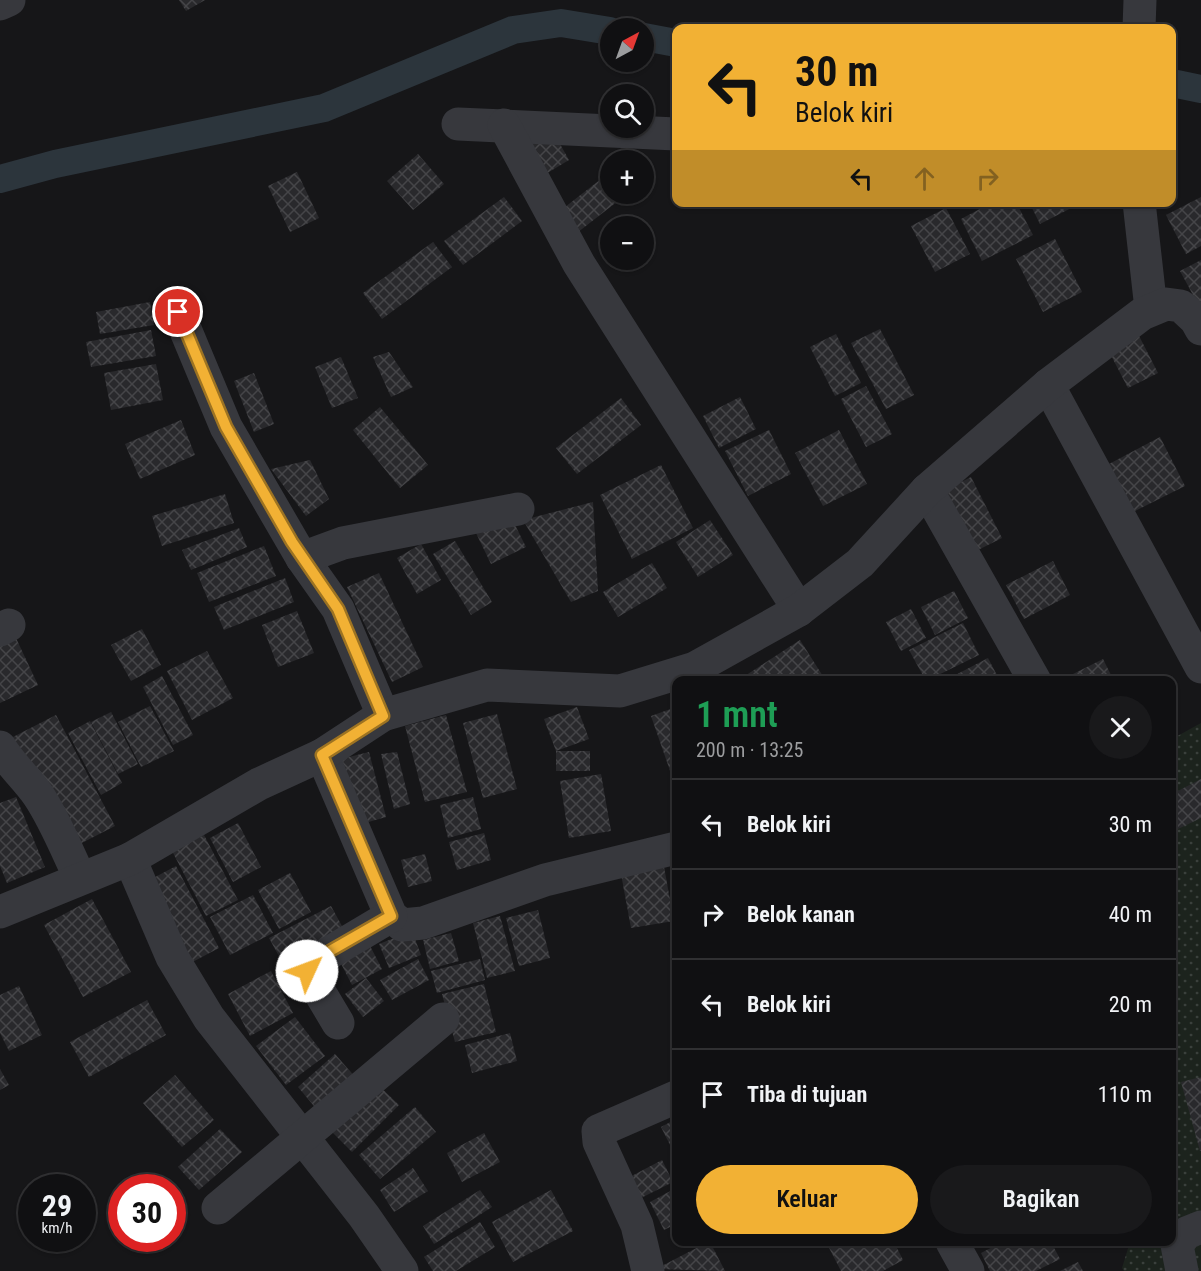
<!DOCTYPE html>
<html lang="id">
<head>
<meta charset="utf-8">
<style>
	:root { --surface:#101012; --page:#19191b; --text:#f1f3f6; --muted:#9c9d9f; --line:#303032; --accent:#f2b134 }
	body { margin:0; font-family:"Roboto Condensed",sans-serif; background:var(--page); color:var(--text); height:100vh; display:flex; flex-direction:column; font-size:22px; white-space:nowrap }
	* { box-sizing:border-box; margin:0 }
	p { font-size:20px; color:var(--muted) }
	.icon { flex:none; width:33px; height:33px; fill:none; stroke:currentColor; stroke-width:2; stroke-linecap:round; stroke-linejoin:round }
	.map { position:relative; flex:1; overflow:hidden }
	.side { position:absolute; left:672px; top:676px; width:504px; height:570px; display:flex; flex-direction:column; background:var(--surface); border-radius:12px; box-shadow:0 2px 4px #0004,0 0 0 2px var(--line) }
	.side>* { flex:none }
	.guide { position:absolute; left:672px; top:24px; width:504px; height:183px; border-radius:12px; box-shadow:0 2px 4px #0004,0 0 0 2px var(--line); background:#f2b134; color:#111; overflow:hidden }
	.needle { width:39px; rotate:41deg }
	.buttons { position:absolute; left:600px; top:18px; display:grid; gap:12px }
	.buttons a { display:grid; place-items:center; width:54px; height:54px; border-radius:50%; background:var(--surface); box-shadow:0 2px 4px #0004,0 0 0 2px var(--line); font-size:30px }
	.speed { position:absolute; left:18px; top:1174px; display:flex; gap:12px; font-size:30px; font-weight:700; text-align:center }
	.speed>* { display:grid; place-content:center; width:78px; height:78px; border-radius:50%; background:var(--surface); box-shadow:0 2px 4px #0004,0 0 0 2px var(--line); line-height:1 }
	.speed small { font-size:15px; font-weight:400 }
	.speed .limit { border:9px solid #d22; background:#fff; color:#111 }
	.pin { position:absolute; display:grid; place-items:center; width:51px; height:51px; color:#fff; margin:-26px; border:3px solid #fff; border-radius:50%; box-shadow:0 2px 6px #0007 }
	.me { position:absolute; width:66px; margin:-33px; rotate:47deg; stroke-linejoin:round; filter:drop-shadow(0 0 4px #0008) }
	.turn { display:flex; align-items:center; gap:21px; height:126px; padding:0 24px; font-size:27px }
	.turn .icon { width:78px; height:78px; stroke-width:2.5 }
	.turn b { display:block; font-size:42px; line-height:51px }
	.lanes { display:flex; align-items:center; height:57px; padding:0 24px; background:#0003; justify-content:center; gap:30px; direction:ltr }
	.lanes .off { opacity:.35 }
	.round { display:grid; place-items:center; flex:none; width:63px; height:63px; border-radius:32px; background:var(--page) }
	.headline { display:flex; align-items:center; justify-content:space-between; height:102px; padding:0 24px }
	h1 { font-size:36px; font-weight:600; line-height:45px; color:#1e9e55 }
	.action { display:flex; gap:12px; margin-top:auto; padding:12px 24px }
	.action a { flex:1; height:69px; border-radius:36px; background:var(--accent); color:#111; font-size:24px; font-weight:600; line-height:69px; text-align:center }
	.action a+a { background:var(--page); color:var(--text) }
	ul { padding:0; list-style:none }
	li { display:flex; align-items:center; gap:18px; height:90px; padding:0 24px; border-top:2px solid var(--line) }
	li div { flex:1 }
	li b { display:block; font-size:22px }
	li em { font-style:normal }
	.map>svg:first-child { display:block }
</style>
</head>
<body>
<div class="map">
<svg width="1201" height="1271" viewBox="0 0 1201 1271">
	<defs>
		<pattern id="grass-dots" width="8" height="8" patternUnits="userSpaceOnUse" patternTransform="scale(1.5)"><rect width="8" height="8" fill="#1c231d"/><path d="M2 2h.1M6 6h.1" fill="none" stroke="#3a403c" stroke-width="1.8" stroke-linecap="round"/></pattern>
		<pattern id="building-cross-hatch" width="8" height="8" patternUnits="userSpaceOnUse" patternTransform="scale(1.5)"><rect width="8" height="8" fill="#29292c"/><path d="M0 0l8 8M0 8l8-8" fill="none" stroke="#454548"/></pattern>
	</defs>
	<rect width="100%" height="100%" fill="#161618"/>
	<path fill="url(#grass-dots)" d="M 1201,723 L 1201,1271 L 1124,1271 L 1122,1268 L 1130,1242 L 1172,1242 L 1172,739 Z"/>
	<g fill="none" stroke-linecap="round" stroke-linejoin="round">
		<g stroke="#2c353c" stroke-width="28">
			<path d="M 644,37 L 676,43"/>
			<path d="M 1172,83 L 1201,89"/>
			<path d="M 0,179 L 55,164 L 324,108 L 513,30 L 561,23 L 610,31"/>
		</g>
	</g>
	<g fill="url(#building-cross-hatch)">
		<path d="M 179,0 L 205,0 L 186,11 Z"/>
		<path d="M 551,128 L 569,160 L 539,178 L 520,145 Z"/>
		<path d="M 418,154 L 444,184 L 413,210 L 387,181 Z"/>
		<path d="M 297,172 L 319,218 L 290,232 L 268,186 Z"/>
		<path d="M 610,172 L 610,194 L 627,194 L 573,236 L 556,214 Z"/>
		<path d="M 504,197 L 522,221 L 463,265 L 444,241 Z"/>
		<path d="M 1201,197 L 1201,246 L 1186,254 L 1166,215 Z"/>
		<path d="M 993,202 L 1016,202 L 1033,235 L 982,261 L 961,219 Z"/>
		<path d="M 1029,202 L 1083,202 L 1040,224 Z"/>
		<path d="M 946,208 L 970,254 L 935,272 L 911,226 Z"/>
		<path d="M 1055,239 L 1082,292 L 1043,312 L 1016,259 Z"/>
		<path d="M 433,242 L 452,267 L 382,319 L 363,293 Z"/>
		<path d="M 1201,260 L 1201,305 L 1199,306 L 1180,271 Z"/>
		<path d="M 150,302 L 154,325 L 100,334 L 96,312 Z"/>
		<path d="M 1135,328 L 1158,373 L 1128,388 L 1105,344 Z"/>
		<path d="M 880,329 L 914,395 L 886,409 L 851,343 Z"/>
		<path d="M 151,330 L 156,356 L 91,367 L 86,342 Z"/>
		<path d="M 836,334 L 861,383 L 835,396 L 810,347 Z"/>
		<path d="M 389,352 L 413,387 L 391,397 L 373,357 Z"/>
		<path d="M 341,357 L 358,398 L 332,408 L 315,367 Z"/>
		<path d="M 156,364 L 163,400 L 111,410 L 104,373 Z"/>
		<path d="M 254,373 L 274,424 L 254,432 L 234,381 Z"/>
		<path d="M 866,386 L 892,434 L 866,447 L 841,399 Z"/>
		<path d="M 740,397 L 756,429 L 719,448 L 703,416 Z"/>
		<path d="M 621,398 L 641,425 L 577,474 L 556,448 Z"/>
		<path d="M 380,407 L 428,465 L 400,488 L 353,430 Z"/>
		<path d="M 181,420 L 195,455 L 140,479 L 125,444 Z"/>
		<path d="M 769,430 L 791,474 L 748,496 L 725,451 Z"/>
		<path d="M 839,430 L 867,484 L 823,506 L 795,453 Z"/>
		<path d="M 1160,437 L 1185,486 L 1133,512 L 1109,464 Z"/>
		<path d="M 310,460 L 329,499 L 306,516 L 271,469 Z"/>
		<path d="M 661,465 L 693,528 L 632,559 L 600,495 Z"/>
		<path d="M 971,477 L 1002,538 L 970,554 L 939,493 Z"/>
		<path d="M 225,494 L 234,523 L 162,546 L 152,516 Z"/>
		<path d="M 593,502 L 598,591 L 571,602 L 523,520 Z"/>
		<path d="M 511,517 L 526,547 L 491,564 L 476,533 Z"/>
		<path d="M 710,520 L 733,555 L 698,577 L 676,542 Z"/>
		<path d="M 239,528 L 247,547 L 191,570 L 182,550 Z"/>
		<path d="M 455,541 L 492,602 L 471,615 L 433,554 Z"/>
		<path d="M 421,544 L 441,580 L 417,594 L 397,558 Z"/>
		<path d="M 264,546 L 276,576 L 209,602 L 197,573 Z"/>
		<path d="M 1053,561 L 1070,595 L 1024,619 L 1006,585 Z"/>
		<path d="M 652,563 L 667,588 L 618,617 L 603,592 Z"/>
		<path d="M 379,573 L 423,667 L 392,682 L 347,587 Z"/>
		<path d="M 285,578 L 294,602 L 224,630 L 214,607 Z"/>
		<path d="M 954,591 L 968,618 L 935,635 L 921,607 Z"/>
		<path d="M 911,609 L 926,638 L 901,651 L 886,622 Z"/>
		<path d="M 297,611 L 314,653 L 278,667 L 262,625 Z"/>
		<path d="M 963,623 L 979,655 L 926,681 L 909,650 Z"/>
		<path d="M 142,629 L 161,665 L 131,681 L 111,645 Z"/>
		<path d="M 15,636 L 38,685 L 0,703 L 0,643 Z"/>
		<path d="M 800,640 L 826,681 L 737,681 Z"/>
		<path d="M 207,651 L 233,698 L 192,720 L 167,671 Z"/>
		<path d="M 988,658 L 1000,681 L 944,681 Z"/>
		<path d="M 1103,659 L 1114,681 L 1059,681 Z"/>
		<path d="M 162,676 L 193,735 L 173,745 L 143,687 Z"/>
		<path d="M 150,706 L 174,751 L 141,767 L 118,722 Z"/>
		<path d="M 577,707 L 589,739 L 556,751 L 544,719 Z"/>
		<path d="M 676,707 L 676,788 L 651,716 Z"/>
		<path d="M 111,712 L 138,764 L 118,774 L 91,722 Z"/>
		<path d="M 497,714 L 517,789 L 483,798 L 463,723 Z"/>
		<path d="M 56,715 L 115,826 L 70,849 L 11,738 Z"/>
		<path d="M 446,715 L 467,792 L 425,802 L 405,726 Z"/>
		<path d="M 90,721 L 122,783 L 101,795 L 68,733 Z"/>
		<rect x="556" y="751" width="34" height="20"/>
		<path d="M 369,752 L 386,817 L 358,825 L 341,759 Z"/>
		<path d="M 397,752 L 410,804 L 394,809 L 381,754 Z"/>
		<path d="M 601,774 L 611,831 L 569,838 L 560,781 Z"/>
		<path d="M 1201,779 L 1201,818 L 1178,829 L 1172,816 L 1172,794 Z"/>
		<path d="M 16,797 L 45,867 L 7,883 L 0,866 L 0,803 Z"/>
		<path d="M 473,797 L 481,829 L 448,838 L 440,805 Z"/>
		<path d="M 238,823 L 261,867 L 233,882 L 210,838 Z"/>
		<path d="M 484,833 L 491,860 L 457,870 L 449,842 Z"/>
		<path d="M 204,835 L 238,900 L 206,916 L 172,851 Z"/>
		<path d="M 425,854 L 432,881 L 408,887 L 401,860 Z"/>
		<path d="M 176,866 L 219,948 L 185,966 L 142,884 Z"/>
		<path d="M 664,867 L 674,921 L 631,928 L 621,874 Z"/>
		<path d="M 290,873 L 311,912 L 279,929 L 258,890 Z"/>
		<path d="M 253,895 L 273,933 L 230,955 L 210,917 Z"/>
		<path d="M 92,899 L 131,972 L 83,997 L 44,925 Z"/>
		<path d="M 331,906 L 348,937 L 286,969 L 269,938 Z"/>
		<path d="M 538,910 L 550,958 L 519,966 L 506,918 Z"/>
		<path d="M 500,916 L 515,971 L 487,978 L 473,923 Z"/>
		<path d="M 412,931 L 421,955 L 389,968 L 379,944 Z"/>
		<path d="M 451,933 L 459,961 L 430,969 L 423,940 Z"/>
		<path d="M 367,940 L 382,969 L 352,985 L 337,956 Z"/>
		<path d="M 418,959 L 429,980 L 392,1000 L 380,980 Z"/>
		<path d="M 480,959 L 485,980 L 437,993 L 431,971 Z"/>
		<path d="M 271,971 L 293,1013 L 250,1036 L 228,994 Z"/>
		<path d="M 366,978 L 384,1001 L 363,1017 L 345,994 Z"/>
		<path d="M 484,984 L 496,1032 L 455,1042 L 442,994 Z"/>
		<path d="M 19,986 L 42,1035 L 9,1051 L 0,1033 L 0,995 Z"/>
		<path d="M 147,1000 L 166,1035 L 89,1077 L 70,1042 Z"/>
		<path d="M 295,1017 L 325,1056 L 286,1085 L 256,1046 Z"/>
		<path d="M 510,1033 L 517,1061 L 472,1073 L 465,1045 Z"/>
		<path d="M 335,1054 L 362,1085 L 324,1118 L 298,1087 Z"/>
		<path d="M 0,1069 L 9,1085 L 0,1090 Z"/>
		<path d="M 175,1075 L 214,1120 L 182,1147 L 143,1103 Z"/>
		<path d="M 1201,1077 L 1201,1151 L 1200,1151 L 1181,1082 Z"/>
		<path d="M 373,1080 L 399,1105 L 352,1152 L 327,1127 Z"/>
		<path d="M 415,1107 L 436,1132 L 380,1179 L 359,1155 Z"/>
		<path d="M 676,1119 L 676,1157 L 661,1127 Z"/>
		<path d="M 220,1129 L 242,1152 L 199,1190 L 178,1167 Z"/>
		<path d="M 484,1133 L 500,1162 L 462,1182 L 447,1153 Z"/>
		<path d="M 662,1160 L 673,1182 L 637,1200 L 626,1179 Z"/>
		<path d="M 413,1168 L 428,1191 L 394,1212 L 380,1190 Z"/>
		<path d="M 676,1188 L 676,1224 L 664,1230 L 650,1202 Z"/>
		<path d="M 480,1190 L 492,1207 L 434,1244 L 423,1226 Z"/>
		<path d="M 551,1190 L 573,1231 L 513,1262 L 492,1222 Z"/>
		<path d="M 172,1196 L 185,1208 L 172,1221 Z"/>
		<path d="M 480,1222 L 495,1247 L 456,1271 L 433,1271 L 424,1257 Z"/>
		<path d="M 710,1242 L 725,1271 L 656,1269 L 708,1242 Z"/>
		<path d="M 826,1242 L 894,1242 L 903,1260 L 883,1271 L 841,1271 Z"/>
		<path d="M 1002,1242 L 1051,1242 L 1060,1259 L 1036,1271 L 990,1271 L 981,1253 Z"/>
		<path d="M 1078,1262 L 1083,1271 L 1060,1271 Z"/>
	</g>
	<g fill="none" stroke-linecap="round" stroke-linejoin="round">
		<g stroke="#37383d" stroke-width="33">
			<path d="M 0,4 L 9,0"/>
			<path d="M 1139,28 L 1140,0"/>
			<path d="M 458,124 L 676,134"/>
			<path d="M 504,125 L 579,264 L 799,610"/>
			<path d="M 1139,202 L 1151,309"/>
			<path d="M 178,312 L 226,427 L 302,558 L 338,609 L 383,715"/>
			<path d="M 1048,385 L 1201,667"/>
			<path d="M 927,490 L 1035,681"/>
			<path d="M 302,558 L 343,543 L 518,509"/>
			<path d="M 0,630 L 9,625"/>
			<path d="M 0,747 C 11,765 26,778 38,795 C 55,820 67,851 80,878"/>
			<path d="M 322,755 L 391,916 L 402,925 L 423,923 L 545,880 L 676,848"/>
			<path d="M 130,859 L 172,957 L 209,1018 L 364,1216 L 402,1271"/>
			<path d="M 0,912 L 130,859 L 259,784 L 322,755 L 383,715 L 487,685 L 620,691 L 695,668 L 799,610 L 860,563 L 927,490 L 1048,385 L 1142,314 L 1166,304 L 1181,306 L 1196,320 L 1201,329"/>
			<path d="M 338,1023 L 307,971 L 307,966 L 391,916"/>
			<path d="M 218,1208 L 443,1019"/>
			<path d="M 952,1242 L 968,1271"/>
			<path d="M 648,1271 L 637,1225 L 599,1142 L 598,1131 L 676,1097"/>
			<path d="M 1182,1271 L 1177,1245 L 1186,1233 L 1201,1227"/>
		</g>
	</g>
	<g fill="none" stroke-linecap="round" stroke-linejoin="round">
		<g stroke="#9d7322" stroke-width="15">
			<path id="route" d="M 178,312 L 226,427 L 292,542 L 338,609 L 383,716 L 322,755 L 391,916 L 309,963 L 307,971"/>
		</g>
		<use href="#route" stroke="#f2b134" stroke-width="10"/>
	</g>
</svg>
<div class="buttons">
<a><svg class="needle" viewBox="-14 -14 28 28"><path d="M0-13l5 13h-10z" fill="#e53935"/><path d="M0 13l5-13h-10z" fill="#9c9d9f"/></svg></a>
<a><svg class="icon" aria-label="search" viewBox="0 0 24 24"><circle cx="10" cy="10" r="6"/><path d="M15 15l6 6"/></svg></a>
<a>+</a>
<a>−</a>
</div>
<div class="speed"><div>29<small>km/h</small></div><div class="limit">30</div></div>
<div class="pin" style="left:178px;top:312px;background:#d93025"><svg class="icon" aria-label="arrive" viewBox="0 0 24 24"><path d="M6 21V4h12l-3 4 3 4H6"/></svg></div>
<svg class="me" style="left:307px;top:971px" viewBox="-20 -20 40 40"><circle r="19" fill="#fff"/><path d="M0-13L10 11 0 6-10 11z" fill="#f2b134"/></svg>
<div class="guide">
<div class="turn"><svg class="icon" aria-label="left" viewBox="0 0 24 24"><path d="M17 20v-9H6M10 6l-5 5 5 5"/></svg><div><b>30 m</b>Belok kiri</div></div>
<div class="lanes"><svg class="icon" aria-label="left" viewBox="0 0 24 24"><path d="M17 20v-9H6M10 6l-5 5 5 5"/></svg><svg class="icon off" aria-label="ahead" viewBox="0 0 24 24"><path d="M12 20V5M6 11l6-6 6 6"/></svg><svg class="icon off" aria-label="right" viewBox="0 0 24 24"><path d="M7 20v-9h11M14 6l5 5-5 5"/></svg></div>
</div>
<section class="side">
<div class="headline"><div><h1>1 mnt</h1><p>200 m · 13:25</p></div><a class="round"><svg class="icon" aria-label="close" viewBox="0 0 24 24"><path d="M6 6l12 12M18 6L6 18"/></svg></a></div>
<ul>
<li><svg class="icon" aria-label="left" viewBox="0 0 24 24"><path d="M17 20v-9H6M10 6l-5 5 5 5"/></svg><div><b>Belok kiri</b></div><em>30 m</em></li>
<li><svg class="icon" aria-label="right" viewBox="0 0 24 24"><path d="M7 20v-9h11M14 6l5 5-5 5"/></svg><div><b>Belok kanan</b></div><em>40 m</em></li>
<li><svg class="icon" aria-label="left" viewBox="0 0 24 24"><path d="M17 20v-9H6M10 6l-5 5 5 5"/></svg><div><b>Belok kiri</b></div><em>20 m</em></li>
<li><svg class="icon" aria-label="arrive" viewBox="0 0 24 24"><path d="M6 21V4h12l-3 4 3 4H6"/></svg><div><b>Tiba di tujuan</b></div><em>110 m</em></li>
</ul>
<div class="action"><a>Keluar</a><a>Bagikan</a></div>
</section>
</div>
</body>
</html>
